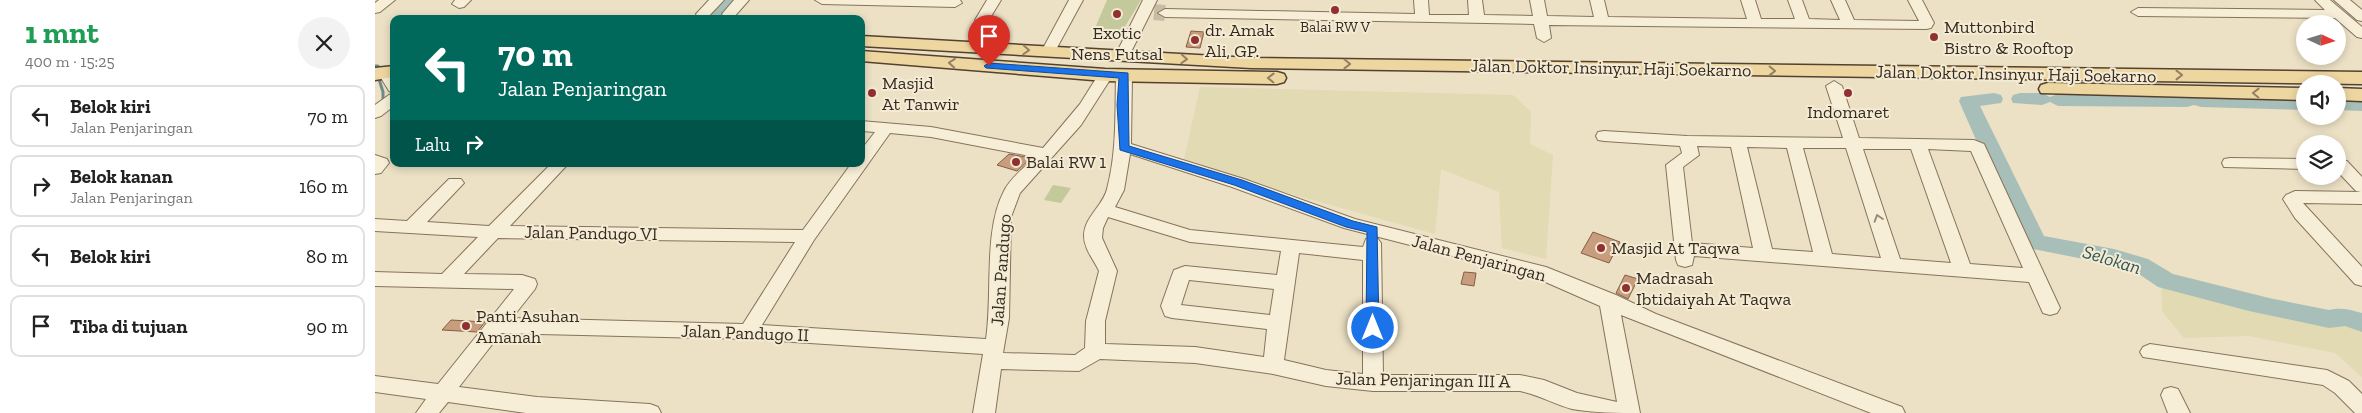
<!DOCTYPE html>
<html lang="id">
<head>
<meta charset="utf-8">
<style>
	:root { --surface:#fff; --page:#f2f2f2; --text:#222; --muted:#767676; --line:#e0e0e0 }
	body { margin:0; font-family:"Zilla Slab",serif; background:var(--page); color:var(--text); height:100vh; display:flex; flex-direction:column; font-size:19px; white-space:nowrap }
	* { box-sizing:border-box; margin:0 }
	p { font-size:16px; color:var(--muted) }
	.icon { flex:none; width:28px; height:28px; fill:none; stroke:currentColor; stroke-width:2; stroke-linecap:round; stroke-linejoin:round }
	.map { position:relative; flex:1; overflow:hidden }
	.panel { display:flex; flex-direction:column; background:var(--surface); width:375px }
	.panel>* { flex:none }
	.banner { position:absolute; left:15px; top:15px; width:475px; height:152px; border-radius:10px; box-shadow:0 2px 8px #0003; background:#00695c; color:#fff; overflow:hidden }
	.needle { width:32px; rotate:94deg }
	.controls { position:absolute; left:1921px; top:15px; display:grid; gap:10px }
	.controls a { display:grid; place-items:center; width:50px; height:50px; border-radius:50%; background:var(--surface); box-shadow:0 2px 8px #0003; font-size:25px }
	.pin { position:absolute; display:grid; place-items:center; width:42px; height:42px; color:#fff; margin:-51px -21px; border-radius:50% 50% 50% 0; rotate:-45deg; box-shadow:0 0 5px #0007 }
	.pin .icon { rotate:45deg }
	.me { position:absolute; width:55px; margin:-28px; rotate:0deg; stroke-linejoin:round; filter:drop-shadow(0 0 4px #0008) }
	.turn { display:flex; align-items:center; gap:18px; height:105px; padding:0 25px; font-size:22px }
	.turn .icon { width:65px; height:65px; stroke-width:2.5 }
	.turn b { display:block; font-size:35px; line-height:42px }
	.then { display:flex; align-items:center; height:48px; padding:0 25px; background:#0003; gap:10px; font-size:19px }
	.round { display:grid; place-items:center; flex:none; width:52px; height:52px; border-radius:26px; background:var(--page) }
	.head { display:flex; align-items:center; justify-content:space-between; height:85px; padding:0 25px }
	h1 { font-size:30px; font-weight:700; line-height:38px; color:#1e9e55 }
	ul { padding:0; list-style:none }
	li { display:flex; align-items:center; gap:15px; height:62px; margin:0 10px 8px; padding:0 15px; border:2px solid var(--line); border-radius:10px }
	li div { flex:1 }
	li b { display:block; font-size:19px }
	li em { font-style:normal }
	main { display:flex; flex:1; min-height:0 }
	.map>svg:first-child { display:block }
</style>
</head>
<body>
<main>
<section class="panel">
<div class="head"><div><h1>1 mnt</h1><p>400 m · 15:25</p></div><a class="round"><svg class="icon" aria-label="close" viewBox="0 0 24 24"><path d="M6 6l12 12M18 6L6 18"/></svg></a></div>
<ul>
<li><svg class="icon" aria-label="left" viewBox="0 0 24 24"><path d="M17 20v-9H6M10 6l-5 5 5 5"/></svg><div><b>Belok kiri</b><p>Jalan Penjaringan</p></div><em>70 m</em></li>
<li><svg class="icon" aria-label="right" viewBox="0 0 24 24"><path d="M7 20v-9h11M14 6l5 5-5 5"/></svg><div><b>Belok kanan</b><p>Jalan Penjaringan</p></div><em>160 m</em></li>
<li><svg class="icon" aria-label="left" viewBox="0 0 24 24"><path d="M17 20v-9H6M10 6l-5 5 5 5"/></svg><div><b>Belok kiri</b></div><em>80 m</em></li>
<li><svg class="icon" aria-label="arrive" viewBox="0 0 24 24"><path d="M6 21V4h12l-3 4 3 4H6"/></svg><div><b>Tiba di tujuan</b></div><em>90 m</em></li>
</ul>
</section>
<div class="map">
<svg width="1987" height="413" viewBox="0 0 1987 413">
	<rect width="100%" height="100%" fill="#ece1c5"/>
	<g fill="#e1dab3">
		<path d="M 825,87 L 1138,95 L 1156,112 L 1155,144 L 1178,155 L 1171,259 L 1127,248 L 1124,192 L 1066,169 L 1060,234 L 808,164 Z"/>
		<path d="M 1786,279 L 1802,281 L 1866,299 L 1893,302 L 1932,313 L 1949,315 L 1952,310 L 1987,319 L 1987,377 L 1960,353 L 1874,336 L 1809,338 L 1787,311 Z"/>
	</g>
	<g fill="#c3c99a">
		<path d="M 732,0 L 766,0 L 748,30 L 720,28 Z"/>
		<path d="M 678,185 L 696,188 L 686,203 L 669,200 Z"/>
	</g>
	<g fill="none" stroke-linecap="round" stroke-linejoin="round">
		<g stroke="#6e8d86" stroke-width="3">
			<path d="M 0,66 L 3,66"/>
			<path d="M 0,107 L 8,101 L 8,92 L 4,79"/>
		</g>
		<g fill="#a7bfb8" fill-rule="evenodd">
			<path d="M 349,0 L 367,0 L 350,19 L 335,19 L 336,13 Z"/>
			<path d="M 1619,93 L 1626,95 L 1628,99 L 1626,103 L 1605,106 L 1669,236 L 1739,249 L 1773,259 L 1798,274 L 1894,298 L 1954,310 C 1966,307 1976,310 1987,313 L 1987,332 L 1970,326 L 1954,328 L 1874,311 L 1783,287 L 1761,272 L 1739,265 L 1653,248 L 1616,174 L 1584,101 L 1586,97 Z"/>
			<path d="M 1645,93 L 1667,93 L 1675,97 L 1683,94 L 1930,98 L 1930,110 L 1826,107 L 1819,105 L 1812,107 L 1683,106 L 1675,102 L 1667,105 L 1638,103 L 1636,99 L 1638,95 Z"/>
			<path d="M 1962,98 L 1987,99 L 1987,111 L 1962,110 Z"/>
		</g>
	</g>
	<g fill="#c89d7d" stroke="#845e44">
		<path d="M 816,31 L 829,32 L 825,48 L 811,47 Z"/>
		<path d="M 634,154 L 656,158 L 642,171 L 622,165 Z"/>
		<path d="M 1218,232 L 1245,242 L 1234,263 L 1206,253 Z"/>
		<path d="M 1089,272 L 1101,273 L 1099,286 L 1086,284 Z"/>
		<path d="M 1250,275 L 1263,279 L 1253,299 L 1241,293 Z"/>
		<path d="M 76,320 L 110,322 L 102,332 L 67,330 Z"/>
	</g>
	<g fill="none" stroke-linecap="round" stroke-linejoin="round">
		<path stroke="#c8bda4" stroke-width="16" stroke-dasharray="16 8" stroke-linecap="butt" d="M 779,12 L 790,13"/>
		<g stroke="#86735c" stroke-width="2">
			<g id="minor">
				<path d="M 4,0 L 20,0 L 5,12 L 0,13 L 0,3 Z"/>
				<path d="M 80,0 L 96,0 L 89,7 L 84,8 L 77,4 Z"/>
				<path d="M 334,0 L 349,0 L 333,17 L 323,17 L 321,14 Z"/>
				<path d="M 359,0 L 374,0 L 359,17 L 349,17 L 347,14 Z"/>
				<path d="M 440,0 L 585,0 L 587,3 L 580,7 L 447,4 Z"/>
				<path d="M 612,0 L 626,0 L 612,23 L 602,23 L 600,20 Z"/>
				<path d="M 694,0 L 708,0 L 678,55 L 668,55 L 666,52 Z"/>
				<path d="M 768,0 L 782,0 L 754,56 L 747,60 L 742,59 L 740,56 Z"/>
				<path d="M 1039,0 L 1053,0 L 1054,15 L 1094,15 L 1093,0 L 1107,0 L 1109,15 L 1158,16 L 1155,0 L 1169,0 L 1172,16 L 1219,17 L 1215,0 L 1229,0 L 1233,17 L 1372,19 L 1366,0 L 1380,0 L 1386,19 L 1420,19 L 1413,0 L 1427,0 L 1434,19 L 1465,20 L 1456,0 L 1470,0 L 1479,20 L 1544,21 L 1533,0 L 1547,0 L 1559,23 L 1556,28 L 1551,29 L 1174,25 L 1176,38 L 1169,42 L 1162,38 L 1159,24 L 790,17 L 783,13 L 790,9 L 1040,14 Z"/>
				<path d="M 1940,0 L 1955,0 L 1987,27 L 1987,38 L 1982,37 L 1960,18 L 1763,16 L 1756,12 L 1763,8 L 1950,10 Z"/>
				<path d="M 1959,0 L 1975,0 L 1987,10 L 1987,21 L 1982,20 Z"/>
				<path d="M 11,68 L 16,70 L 19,73 L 19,93 L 14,91 L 3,73 Z"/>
				<path d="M 730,70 L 738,75 L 706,125 L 645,193 L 636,217 L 634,318 L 628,353 L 700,355 L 710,348 L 711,321 L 724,271 C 719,260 709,249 709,236 C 709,217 728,206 732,189 C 742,152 740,113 741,75 L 749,70 L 757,75 L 756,144 L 869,179 L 980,219 L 1171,267 L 1241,295 L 1281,314 L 1527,407 L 1530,413 L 1496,413 L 1246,315 L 1265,413 C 1242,413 1219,413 1197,409 C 1179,404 1164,395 1145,391 L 998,391 L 951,386 L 898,374 L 820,363 L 725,359 L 704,371 L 626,369 L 620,413 L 598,413 L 608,354 L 373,339 L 126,333 L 84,387 L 162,397 L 275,404 L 283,407 L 286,413 L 151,413 L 73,402 L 64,413 L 41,413 L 51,399 L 0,392 L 0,376 L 63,384 L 139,289 L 0,286 L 0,272 L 67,274 L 103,237 L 0,231 L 0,219 L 32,221 L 74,179 L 86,179 L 89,183 L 52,222 L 114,226 L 176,164 L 193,164 L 135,226 L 428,230 L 476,164 L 486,164 L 486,150 L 500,132 L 486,131 L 486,121 L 556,127 L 668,148 L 705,104 L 725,72 ZM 515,133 L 556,137 L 660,157 C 650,167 635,178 629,191 C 608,231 618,293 611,339 L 387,325 L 439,240 ZM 755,154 L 857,187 L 969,228 L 1159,277 L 1225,306 L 1242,402 L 1202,393 L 1169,380 L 1145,375 L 1008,375 L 1006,243 L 1003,239 L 997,237 L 991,239 L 988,247 L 815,230 L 740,207 L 749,190 ZM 733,217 L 815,242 L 906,251 L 902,275 L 810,266 L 799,270 L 797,275 L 786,306 L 790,316 L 797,318 L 892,329 L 889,357 L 820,347 L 730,344 L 730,321 L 742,271 L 727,238 L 728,228 ZM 123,238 L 420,242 L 368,324 L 137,318 L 160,289 L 162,284 L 160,279 L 147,275 L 89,274 ZM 924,253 L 988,260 L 988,374 L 951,370 L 909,360 ZM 814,280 L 899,289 L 895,315 L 806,305 Z"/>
				<path d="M 1459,81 L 1467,86 L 1484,138 L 1599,140 L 1609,144 L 1685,308 L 1682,313 L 1675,315 L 1668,313 L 1654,282 L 1319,256 L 1317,265 L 1310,267 L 1303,265 L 1301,260 L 1291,165 L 1307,153 L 1305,146 L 1229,141 L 1223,140 L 1221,136 L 1223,132 L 1229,131 L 1312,136 L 1468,138 L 1451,86 ZM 1322,146 L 1356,147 L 1378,248 L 1317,243 L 1308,167 L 1324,155 ZM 1372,147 L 1412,148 L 1438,252 L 1397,249 ZM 1428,148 L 1471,148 L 1506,258 L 1457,254 ZM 1488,149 L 1536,149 L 1576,263 L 1525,259 ZM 1553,149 L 1596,151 L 1648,268 L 1595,264 Z"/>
				<path d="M 19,93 L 19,106 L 6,116 L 0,118 L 0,105 L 14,95 Z"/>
				<path d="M 0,155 L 12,159 L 14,163 L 6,173 L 0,174 Z"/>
				<path d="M 1855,158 L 1930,159 L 1930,169 L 1849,167 L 1847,163 L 1849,159 Z"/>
				<path d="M 1966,160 L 1972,161 L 1987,177 L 1987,204 L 1928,203 L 1987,267 L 1987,286 L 1980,284 L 1920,218 L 1908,199 L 1911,195 L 1920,191 L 1986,192 L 1981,191 L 1962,171 L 1962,161 Z"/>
				<path d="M 1775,344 L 1952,370 L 1974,381 L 1987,394 L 1987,413 L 1980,413 L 1960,393 L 1948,385 L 1768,357 L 1765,352 L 1768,347 Z"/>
				<path d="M 1796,387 L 1803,389 L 1815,413 L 1793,413 L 1786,395 L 1789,389 Z"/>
			</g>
		</g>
		<g stroke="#544130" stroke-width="3">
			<g id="major">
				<path d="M 486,36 L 876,58 L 1987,72 L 1987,84 L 876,68 L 486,46 Z"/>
				<path d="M 486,51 L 730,69 L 902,72 L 909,74 L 911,78 L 909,82 L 902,84 L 730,81 L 486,61 Z"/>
				<path d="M 19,66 L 19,77 L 0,80 L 0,68 Z"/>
				<path d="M 1673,83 L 1930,88 L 1930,100 L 1666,93 L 1664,89 L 1666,85 Z"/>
				<path d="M 1962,88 L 1987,89 L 1987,101 L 1962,100 Z"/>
			</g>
		</g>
		<use href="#minor" fill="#f7eed8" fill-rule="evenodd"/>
		<use href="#major" fill="#edd6a0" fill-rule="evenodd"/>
	</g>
	<defs><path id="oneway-chevron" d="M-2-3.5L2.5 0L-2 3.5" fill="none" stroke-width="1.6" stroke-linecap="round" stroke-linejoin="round" transform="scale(1.25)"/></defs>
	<g stroke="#928060">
		<use href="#oneway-chevron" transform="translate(651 50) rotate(3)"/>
		<use href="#oneway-chevron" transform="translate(809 59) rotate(3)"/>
		<use href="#oneway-chevron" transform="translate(577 63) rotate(-175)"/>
		<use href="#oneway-chevron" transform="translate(972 64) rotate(1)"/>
		<use href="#oneway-chevron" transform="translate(1397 71) rotate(1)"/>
		<use href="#oneway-chevron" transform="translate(1804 75)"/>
		<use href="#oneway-chevron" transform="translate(896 78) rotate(-179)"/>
		<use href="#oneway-chevron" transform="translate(1881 93) rotate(-179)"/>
	</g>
	<use stroke="#978c7c" href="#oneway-chevron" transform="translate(1503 218) rotate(-108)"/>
	<path fill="#1a73e8" stroke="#114b97" d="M 614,63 L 753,73 L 754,146 L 867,180 L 978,221 L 1002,227 L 1004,328 L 1002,331 L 993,331 L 991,328 L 992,232 L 971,227 L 859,185 L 745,150 L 742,105 L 744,78 L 611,68 L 609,66 Z"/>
	<g fill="#913030" stroke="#f4ebd5" stroke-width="2">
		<circle cx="960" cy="10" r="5"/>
		<circle cx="742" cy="14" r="5"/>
		<circle cx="1559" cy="37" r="5"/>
		<circle cx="820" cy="40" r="5"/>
		<circle cx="497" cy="93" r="5"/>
		<circle cx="1473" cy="93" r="5"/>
		<circle cx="641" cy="162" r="5"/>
		<circle cx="1226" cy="248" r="5"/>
		<circle cx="1251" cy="288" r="5"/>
		<circle cx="91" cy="326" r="5"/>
	</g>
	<g text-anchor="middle" stroke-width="4" stroke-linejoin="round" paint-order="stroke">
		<g font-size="15" fill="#372b1f" stroke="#f4ebd5">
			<text x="960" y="32">Balai RW V</text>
		</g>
		<g font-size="18" fill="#372b1f" stroke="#f4ebd5" text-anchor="start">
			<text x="1569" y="33">Muttonbird<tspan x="1569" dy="21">Bistro &amp; Rooftop</tspan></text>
			<text x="830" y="36">dr. Amak<tspan x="830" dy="21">Ali, GP.</tspan></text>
			<text x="742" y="39" text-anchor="middle">Exotic<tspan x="742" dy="21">Nens Futsal</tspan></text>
			<text x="507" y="89">Masjid<tspan x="507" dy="21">At Tanwir</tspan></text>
			<text x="1473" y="118" text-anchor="middle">Indomaret</text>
			<text x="651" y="168">Balai RW 1</text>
			<text x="1236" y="254">Masjid At Taqwa</text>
			<text x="1261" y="284">Madrasah<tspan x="1261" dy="21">Ibtidaiyah At Taqwa</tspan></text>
			<text x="101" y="322">Panti Asuhan<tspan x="101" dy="21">Amanah</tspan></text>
		</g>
		<g font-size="18" fill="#372b1f" stroke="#f4ebd5">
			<text transform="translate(1236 68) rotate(1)" y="6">Jalan Doktor Insinyur Haji Soekarno</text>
			<text transform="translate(1641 74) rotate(1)" y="6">Jalan Doktor Insinyur Haji Soekarno</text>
			<text transform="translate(216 233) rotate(1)" y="6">Jalan Pandugo VI</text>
			<text transform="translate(1104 258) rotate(15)" y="6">Jalan Penjaringan</text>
			<text transform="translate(626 270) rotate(-86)" y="6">Jalan Pandugo</text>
			<text transform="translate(370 333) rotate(2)" y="6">Jalan Pandugo II</text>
			<text transform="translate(1048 380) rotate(1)" y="6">Jalan Penjaringan III A</text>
		</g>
		<g font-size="19" font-style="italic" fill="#305654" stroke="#f4ebd5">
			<text transform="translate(1737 259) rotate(17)" y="7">Selokan</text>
		</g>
	</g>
</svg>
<div class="controls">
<a><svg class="needle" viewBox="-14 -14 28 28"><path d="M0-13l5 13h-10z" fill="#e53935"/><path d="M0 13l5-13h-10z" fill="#767676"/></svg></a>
<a><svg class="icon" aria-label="sound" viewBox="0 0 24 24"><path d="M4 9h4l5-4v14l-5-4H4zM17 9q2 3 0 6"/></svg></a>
<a><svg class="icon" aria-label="layers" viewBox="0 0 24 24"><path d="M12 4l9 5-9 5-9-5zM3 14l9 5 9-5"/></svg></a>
</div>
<div class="pin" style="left:614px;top:66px;background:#d93025"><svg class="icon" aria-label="arrive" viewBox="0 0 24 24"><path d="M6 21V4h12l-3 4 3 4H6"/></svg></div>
<svg class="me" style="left:998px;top:328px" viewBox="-20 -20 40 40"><circle r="17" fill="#1a73e8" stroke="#fff" stroke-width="3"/><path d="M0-11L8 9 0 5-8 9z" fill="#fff"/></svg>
<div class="banner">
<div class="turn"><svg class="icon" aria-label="left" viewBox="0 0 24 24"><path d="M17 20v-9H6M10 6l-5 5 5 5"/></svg><div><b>70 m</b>Jalan Penjaringan</div></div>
<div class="then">Lalu<svg class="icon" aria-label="right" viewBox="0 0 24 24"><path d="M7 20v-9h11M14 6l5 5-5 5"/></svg></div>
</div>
</div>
</main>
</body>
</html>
